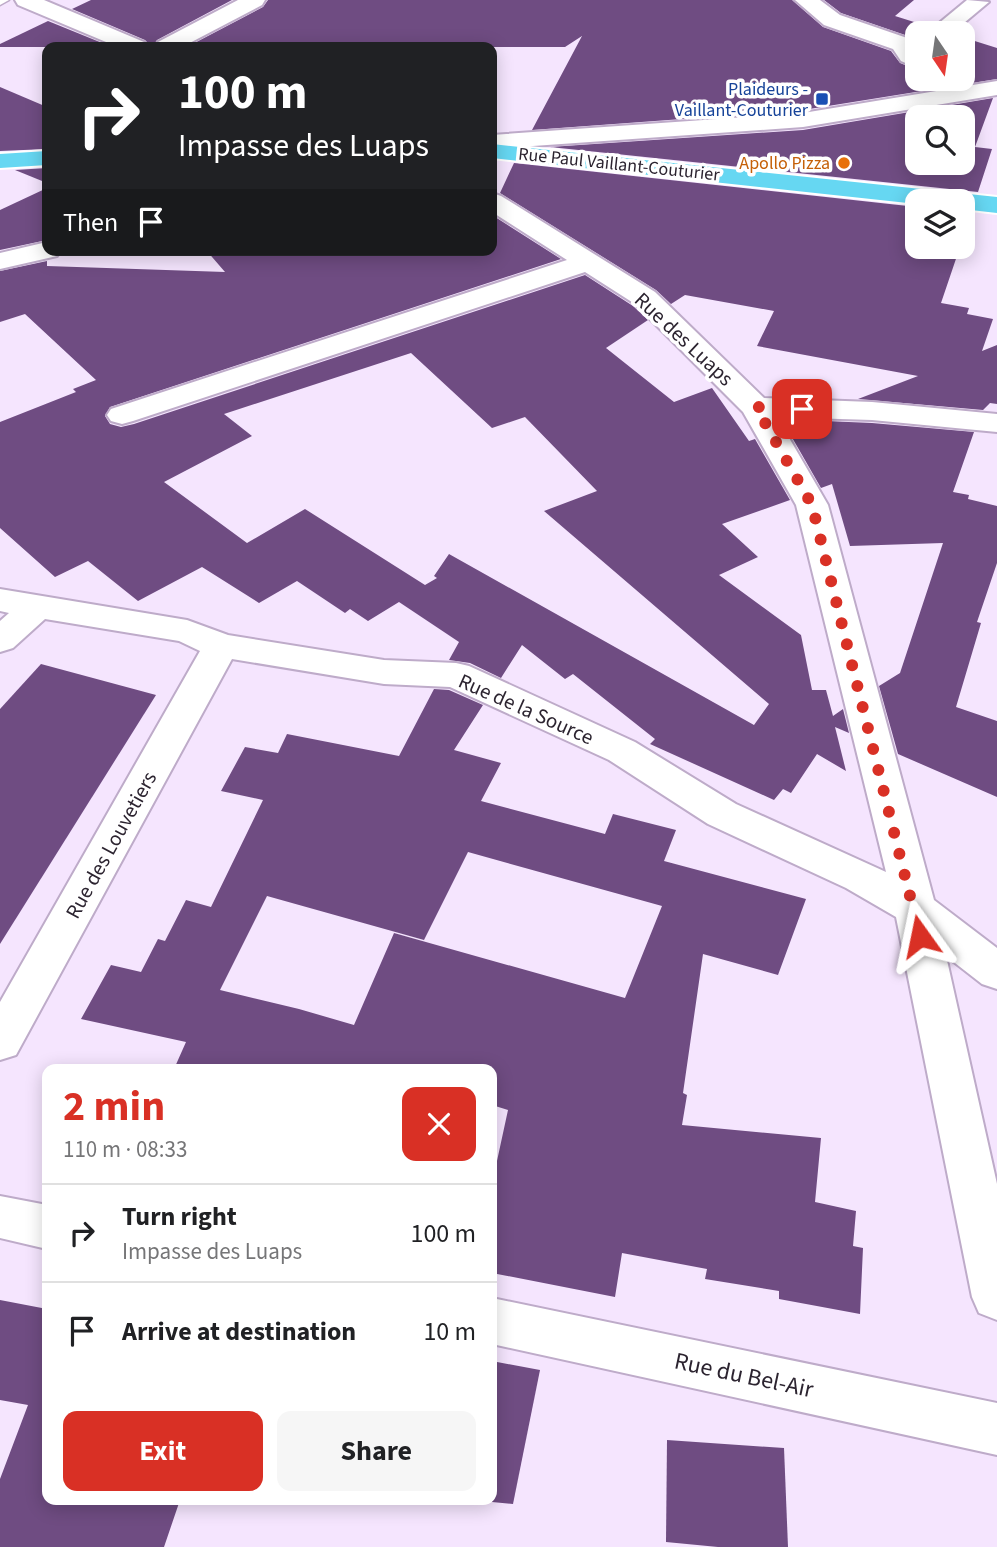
<!DOCTYPE html>
<html lang="en">
<head>
<meta charset="utf-8">
<style>
	:root { --surface:#fff; --page:#f6f6f6; --text:#202124; --muted:#757577; --line:#e0e0e0; --accent:#d93025 }
	body { margin:0; font-family:"Source Sans 3",sans-serif; background:var(--page); color:var(--text); height:100vh; display:flex; flex-direction:column; font-size:26px; white-space:nowrap }
	* { box-sizing:border-box; margin:0 }
	p { font-size:23px; color:var(--muted) }
	.icon { flex:none; width:38px; height:38px; fill:none; stroke:currentColor; stroke-width:2; stroke-linecap:round; stroke-linejoin:round }
	.map { position:relative; flex:1; overflow:hidden }
	.side { position:absolute; left:42px; top:1064px; width:455px; height:441px; display:flex; flex-direction:column; background:var(--surface); border-radius:14px; box-shadow:0 4px 18px #0003 }
	.side>* { flex:none }
	.top-card { position:absolute; left:42px; top:42px; width:455px; height:214px; border-radius:14px; box-shadow:0 4px 18px #0003; background:#202124; color:#fff; overflow:hidden }
	.needle { width:46px; rotate:167deg }
	.tools { position:absolute; left:905px; top:21px; display:grid; gap:14px }
	.tools a { display:grid; place-items:center; width:70px; height:70px; border-radius:14px; background:var(--surface); box-shadow:0 4px 18px #0003; font-size:35px }
	.pin { position:absolute; display:grid; place-items:center; width:60px; height:60px; color:#fff; margin:-30px; border-radius:14px; box-shadow:0 4px 10px #0006 }
	.me { position:absolute; width:77px; margin:-38px; rotate:348deg; stroke-linejoin:round; filter:drop-shadow(0 0 5px #0008) }
	.turn { display:flex; align-items:center; gap:24px; height:147px; padding:0 21px; font-size:32px }
	.turn .icon { width:91px; height:91px; stroke-width:2.5 }
	.turn b { display:block; font-size:49px; line-height:60px }
	.then { display:flex; align-items:center; height:66px; padding:0 21px; background:#0003; gap:14px; font-size:26px }
	.round { display:grid; place-items:center; flex:none; width:74px; height:74px; border-radius:14px; background:var(--page) }
	.headline { display:flex; align-items:center; justify-content:space-between; height:119px; padding:0 21px }
	h1 { font-size:42px; font-weight:700; line-height:52px; color:var(--accent) }
	.button { display:flex; gap:14px; margin-top:auto; padding:14px 21px }
	.button a { flex:1; height:80px; border-radius:14px; background:var(--accent); color:#fff; font-size:28px; font-weight:700; line-height:80px; text-align:center }
	.button a+a { background:var(--page); color:var(--text) }
	ul { padding:0; list-style:none }
	li { display:flex; align-items:center; gap:21px; height:98px; padding:0 21px; border-top:2px solid var(--line) }
	li div { flex:1 }
	li b { display:block; font-size:26px }
	li em { font-style:normal }
	.map>svg:first-child { display:block }
</style>
</head>
<body>
<div class="map">
<svg width="997" height="1547" viewBox="0 0 997 1547">
	<rect width="100%" height="100%" fill="#f5e5fe"/>
	<g fill="#6f4c82" fill-rule="evenodd">
		<path d="M 91,0 L 232,0 L 157,40 L 152,47 L 145,40 L 72,9 Z"/>
		<path d="M 268,0 L 792,0 L 823,27 L 891,51 L 900,63 L 917,70 L 917,79 L 962,79 L 962,37 L 997,48 L 997,79 L 803,110 L 532,130 L 582,36 L 565,47 L 187,47 L 263,7 Z"/>
		<path d="M 824,0 L 914,0 L 895,16 L 930,27 L 925,33 L 917,33 L 917,45 L 911,37 L 841,13 Z"/>
		<path d="M 48,21 L 112,47 L 0,47 L 0,44 Z"/>
		<path d="M 0,87 L 47,107 L 47,149 L 0,151 Z"/>
		<path d="M 993,98 L 975,147 L 992,149 L 978,192 L 550,147 L 803,130 ZM 917,117 L 962,117 L 962,163 L 917,163 Z"/>
		<path d="M 514,163 L 917,207 L 917,247 L 960,247 L 941,303 L 969,308 L 967,314 L 993,319 L 982,351 L 997,345 L 997,404 L 990,403 L 983,410 L 858,399 L 918,376 L 757,346 L 774,311 L 685,295 L 671,304 L 656,290 L 500,193 Z"/>
		<path d="M 47,168 L 47,183 L 15,170 Z"/>
		<path d="M 47,188 L 47,240 L 0,250 L 0,210 Z"/>
		<path d="M 492,215 L 561,259 L 110,407 L 105,416 L 110,424 L 121,427 L 134,424 L 585,275 L 633,306 L 648,320 L 606,348 L 674,402 L 712,388 L 749,441 L 755,439 L 790,500 L 722,524 L 758,557 L 719,575 L 801,635 L 812,690 L 826,690 L 833,716 L 843,709 L 849,733 L 835,727 L 846,771 L 817,754 L 791,793 L 783,789 L 774,800 L 650,744 L 655,739 L 573,674 L 565,679 L 522,645 L 501,678 L 470,663 L 449,660 L 459,642 L 399,602 L 368,621 L 350,609 L 345,613 L 297,581 L 259,603 L 202,567 L 138,601 L 88,561 L 55,577 L 0,528 L 0,422 L 76,392 L 73,389 L 96,380 L 25,314 L 0,322 L 0,271 L 47,261 L 47,266 L 225,272 L 206,250 L 492,250 ZM 411,353 L 492,428 L 525,417 L 597,491 L 544,511 L 769,704 L 754,725 L 449,554 L 434,576 L 437,578 L 425,585 L 305,509 L 247,543 L 164,482 L 252,436 L 224,414 Z"/>
		<path d="M 802,420 L 872,423 L 974,432 L 953,492 L 969,495 L 968,499 L 997,506 L 997,563 L 977,622 L 981,623 L 956,707 L 997,721 L 997,797 L 898,754 L 879,686 L 900,673 L 943,543 L 850,546 L 832,484 L 821,488 L 786,427 Z"/>
		<path d="M 41,664 L 156,695 L 0,944 L 0,709 Z"/>
		<path d="M 434,689 L 449,690 L 483,705 L 454,750 L 501,763 L 481,801 L 605,834 L 613,814 L 676,830 L 664,861 L 806,899 L 778,975 L 703,954 L 683,1093 L 687,1095 L 682,1125 L 821,1138 L 815,1202 L 856,1211 L 853,1246 L 863,1248 L 860,1314 L 779,1299 L 779,1291 L 705,1279 L 707,1269 L 622,1253 L 615,1297 L 492,1273 L 492,1184 L 508,1110 L 492,1105 L 492,1069 L 174,1069 L 186,1042 L 81,1019 L 111,965 L 141,972 L 158,939 L 165,941 L 186,900 L 211,907 L 263,800 L 221,791 L 245,747 L 278,753 L 287,734 L 399,756 ZM 468,852 L 662,906 L 625,998 L 394,933 L 354,1025 L 299,1009 L 220,990 L 267,896 L 424,940 Z"/>
		<path d="M 0,1300 L 47,1309 L 47,1500 L 180,1500 L 164,1547 L 0,1547 L 0,1479 L 28,1405 L 0,1400 Z"/>
		<path d="M 492,1361 L 540,1370 L 513,1504 L 492,1502 Z"/>
		<path d="M 667,1440 L 784,1448 L 788,1547 L 718,1547 L 666,1542 Z"/>
	</g>
	<g fill="none" stroke-linecap="round" stroke-linejoin="round">
		<g stroke="#beabc9" stroke-width="3">
			<path id="lane" d="M 0,0 L 9,0 L 0,5 Z"/>
		</g>
		<g stroke="#beabc9" stroke-width="4">
			<g id="street">
				<path d="M 15,0 L 44,0 L 144,42 L 147,47 L 118,47 L 18,5 Z"/>
				<path d="M 238,0 L 265,0 L 262,5 L 182,47 L 155,47 L 158,42 Z"/>
				<path d="M 795,0 L 820,0 L 840,15 L 910,39 L 917,50 L 917,68 L 901,61 L 893,49 L 824,25 Z"/>
				<path d="M 967,0 L 989,2 L 952,33 L 927,33 Z"/>
				<path d="M 997,81 L 997,95 L 803,127 L 492,149 L 492,135 L 803,113 Z"/>
				<path d="M 492,193 L 501,196 L 655,292 L 764,398 L 872,402 L 997,414 L 997,432 L 872,420 L 777,417 L 828,505 L 934,900 L 997,948 L 997,989 L 982,984 L 946,956 L 997,1184 L 997,1320 L 979,1313 L 972,1297 L 896,917 L 846,888 L 708,824 L 609,760 L 450,687 L 384,684 L 232,659 L 16,1055 L 0,1060 L 0,1002 L 200,651 L 179,641 L 45,619 L 13,648 L 0,652 L 0,621 L 9,613 L 0,611 L 0,589 L 187,620 L 228,635 L 384,660 L 456,663 L 469,666 L 635,742 L 736,804 L 886,872 L 796,505 L 743,412 L 635,304 L 585,272 L 133,421 L 122,424 L 111,421 L 107,415 L 111,409 L 567,260 L 492,212 Z"/>
				<path d="M 47,242 L 47,250 L 60,250 L 57,256 L 0,269 L 0,253 Z"/>
				<path d="M 0,1196 L 47,1205 L 47,1249 L 0,1238 Z"/>
				<path d="M 492,1298 L 997,1403 L 997,1455 L 492,1344 Z"/>
			</g>
		</g>
		<g stroke="#fff" stroke-width="4">
			<g id="primary">
				<path d="M 492,144 L 997,197 L 997,213 L 962,209 L 962,201 L 917,201 L 917,204 L 492,158 Z"/>
				<path d="M 47,151 L 47,165 L 0,168 L 0,154 Z"/>
			</g>
		</g>
		<use href="#lane" fill="#fff" fill-rule="evenodd"/>
		<use href="#street" fill="#fff" fill-rule="evenodd"/>
		<use href="#primary" fill="#66d7f2" fill-rule="evenodd"/>
	</g>
	<g fill="none" stroke-linecap="round" stroke-linejoin="round">
		<path stroke="#d93025" stroke-width="12" stroke-dasharray="0 21.6" d="M 802,409 L 756,407 L 812,505 L 920,936"/>
	</g>
	<rect fill="#1a4fb4" stroke="#fff" stroke-width="2.5" x="815" y="92" width="14" height="14" rx="3.5"/>
	<circle fill="#e8710a" stroke="#fff" stroke-width="2.5" cx="844" cy="163" r="7"/>
	<g text-anchor="middle" stroke-width="7" stroke-linejoin="round" paint-order="stroke">
		<g font-size="18" fill="#164399" stroke="#fff" text-anchor="end">
			<text x="808" y="95">Plaideurs -<tspan x="808" dy="21">Vaillant-Couturier</tspan></text>
		</g>
		<g font-size="18" fill="#c56008" stroke="#fff" text-anchor="end">
			<text x="830" y="169">Apollo Pizza</text>
		</g>
		<g font-size="18" fill="#2c2430" stroke="#fff">
			<text transform="translate(619 164) rotate(6)" y="6">Rue Paul Vaillant-Couturier</text>
		</g>
		<g font-size="21" fill="#2c2430" stroke="#fff">
			<text transform="translate(684 339) rotate(43)" y="7">Rue des Luaps</text>
			<text transform="translate(526 709) rotate(24)" y="7">Rue de la Source</text>
			<text transform="translate(111 845) rotate(-61)" y="7">Rue des Louvetiers</text>
		</g>
		<g font-size="24" fill="#2c2430" stroke="#fff">
			<text transform="translate(744 1375) rotate(12)" y="8">Rue du Bel-Air</text>
		</g>
	</g>
</svg>
<div class="tools">
<a><svg class="needle" viewBox="-14 -14 28 28"><path d="M0-13l5 13h-10z" fill="#e53935"/><path d="M0 13l5-13h-10z" fill="#757577"/></svg></a>
<a><svg class="icon" aria-label="search" viewBox="0 0 24 24"><circle cx="10" cy="10" r="6"/><path d="M15 15l6 6"/></svg></a>
<a><svg class="icon" aria-label="layers" viewBox="0 0 24 24"><path d="M12 4l9 5-9 5-9-5zM3 14l9 5 9-5"/></svg></a>
</div>
<div class="pin" style="left:802px;top:409px;background:#d93025"><svg class="icon" aria-label="arrive" viewBox="0 0 24 24"><path d="M6 21V4h12l-3 4 3 4H6"/></svg></div>
<svg class="me" style="left:920px;top:936px" viewBox="-20 -20 40 40"><path d="M0-17L14 15 0 8-14 15z" fill="#d93025" stroke="#fff" stroke-width="4"/></svg>
<div class="top-card">
<div class="turn"><svg class="icon" aria-label="right" viewBox="0 0 24 24"><path d="M7 20v-9h11M14 6l5 5-5 5"/></svg><div><b>100 m</b>Impasse des Luaps</div></div>
<div class="then">Then<svg class="icon" aria-label="arrive" viewBox="0 0 24 24"><path d="M6 21V4h12l-3 4 3 4H6"/></svg></div>
</div>
<section class="side">
<div class="headline"><div><h1>2 min</h1><p>110 m · 08:33</p></div><a class="round" style="background:#d93025;color:#fff"><svg class="icon" aria-label="close" viewBox="0 0 24 24"><path d="M6 6l12 12M18 6L6 18"/></svg></a></div>
<ul>
<li><svg class="icon" aria-label="right" viewBox="0 0 24 24"><path d="M7 20v-9h11M14 6l5 5-5 5"/></svg><div><b>Turn right</b><p>Impasse des Luaps</p></div><em>100 m</em></li>
<li><svg class="icon" aria-label="arrive" viewBox="0 0 24 24"><path d="M6 21V4h12l-3 4 3 4H6"/></svg><div><b>Arrive at destination</b></div><em>10 m</em></li>
</ul>
<div class="button"><a>Exit</a><a>Share</a></div>
</section>
</div>
</body>
</html>
